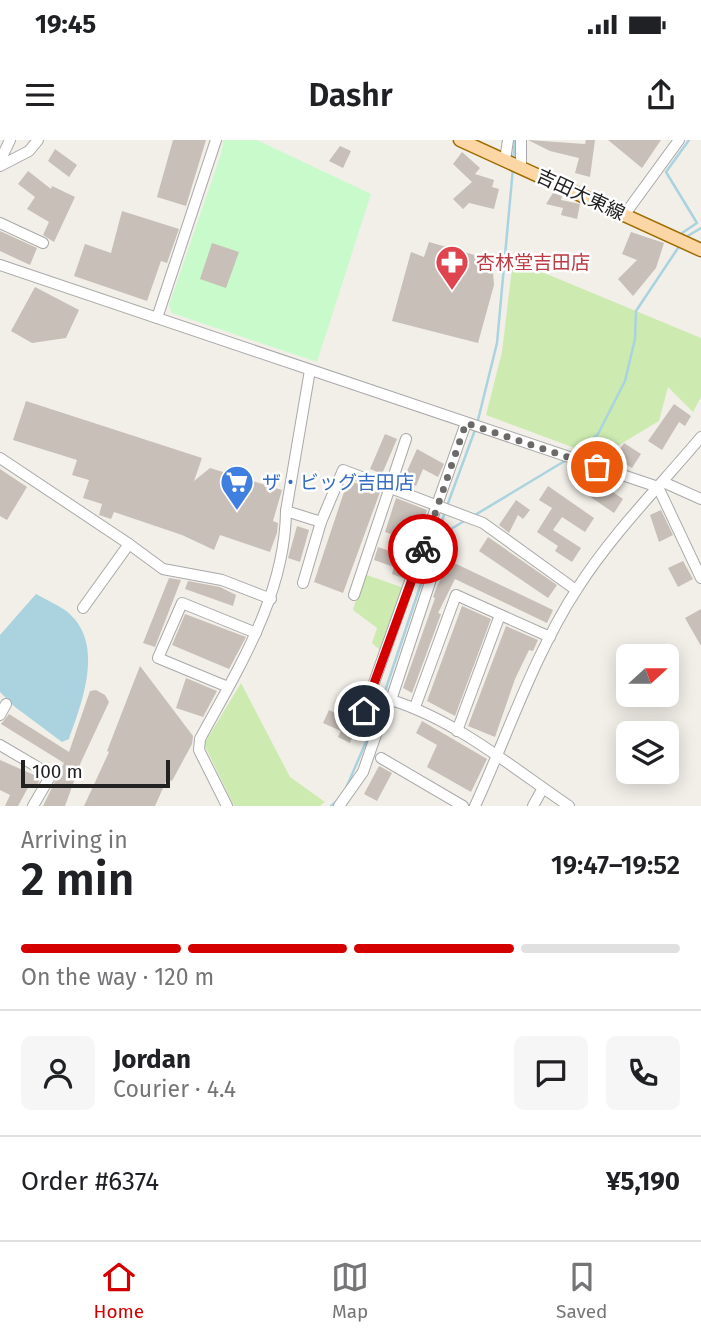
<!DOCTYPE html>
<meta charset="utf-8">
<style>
:root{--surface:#fff;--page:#f6f6f6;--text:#202124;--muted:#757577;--line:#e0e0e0;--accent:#d40000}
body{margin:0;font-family:"Fira Sans","Noto Sans JP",sans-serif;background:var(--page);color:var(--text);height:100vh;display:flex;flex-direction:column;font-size:26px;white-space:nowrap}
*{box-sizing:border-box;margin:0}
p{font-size:23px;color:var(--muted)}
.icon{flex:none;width:38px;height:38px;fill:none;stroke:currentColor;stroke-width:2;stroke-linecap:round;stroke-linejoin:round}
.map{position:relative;height:666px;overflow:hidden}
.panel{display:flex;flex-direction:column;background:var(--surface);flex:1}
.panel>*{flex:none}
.needle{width:46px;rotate:69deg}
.controls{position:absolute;left:616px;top:504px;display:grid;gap:14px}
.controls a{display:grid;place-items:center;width:63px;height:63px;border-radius:10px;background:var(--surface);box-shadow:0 4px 18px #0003;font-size:35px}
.scale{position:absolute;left:21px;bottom:18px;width:149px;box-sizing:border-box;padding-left:7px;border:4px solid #222;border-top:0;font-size:19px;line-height:24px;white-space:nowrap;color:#222;-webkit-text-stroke:5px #fff;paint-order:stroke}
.pin{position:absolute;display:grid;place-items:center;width:60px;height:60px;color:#fff;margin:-30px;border:4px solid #fff;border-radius:50%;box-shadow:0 2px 7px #0007}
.courier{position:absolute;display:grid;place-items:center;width:70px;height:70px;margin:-35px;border:5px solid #d40000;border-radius:50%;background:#fff;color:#222;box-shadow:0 2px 9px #0007}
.summary em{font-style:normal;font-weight:600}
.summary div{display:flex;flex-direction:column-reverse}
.summary{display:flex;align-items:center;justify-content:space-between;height:119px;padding:0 21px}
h1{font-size:46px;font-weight:600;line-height:52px}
.bar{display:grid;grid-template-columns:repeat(4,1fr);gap:10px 7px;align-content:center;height:84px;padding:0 21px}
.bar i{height:9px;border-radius:5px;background:var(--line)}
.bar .selected{background:var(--accent)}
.bar p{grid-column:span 4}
.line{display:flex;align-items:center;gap:18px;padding:0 21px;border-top:2px solid var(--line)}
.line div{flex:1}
.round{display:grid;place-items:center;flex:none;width:74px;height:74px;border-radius:10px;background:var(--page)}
.status{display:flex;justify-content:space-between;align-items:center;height:49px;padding:0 35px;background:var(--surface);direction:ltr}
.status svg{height:19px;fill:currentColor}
header{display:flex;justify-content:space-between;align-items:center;height:91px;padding:0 21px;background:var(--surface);font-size:32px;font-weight:600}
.tab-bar{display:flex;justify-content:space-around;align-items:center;height:98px;border-top:2px solid var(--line);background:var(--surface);font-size:19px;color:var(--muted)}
.tab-bar a{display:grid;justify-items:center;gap:4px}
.tab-bar .selected{color:var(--accent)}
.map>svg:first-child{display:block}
</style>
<div class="status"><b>19:45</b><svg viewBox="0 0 49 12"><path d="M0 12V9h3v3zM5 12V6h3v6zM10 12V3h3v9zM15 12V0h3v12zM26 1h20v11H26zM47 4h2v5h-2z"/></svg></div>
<header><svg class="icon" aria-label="menu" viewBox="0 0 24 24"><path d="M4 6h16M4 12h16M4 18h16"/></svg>Dashr<svg class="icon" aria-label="share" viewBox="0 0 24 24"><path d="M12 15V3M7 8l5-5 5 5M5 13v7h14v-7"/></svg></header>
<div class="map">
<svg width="701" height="666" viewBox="0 0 701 666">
<rect width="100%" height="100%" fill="#f2efe9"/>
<!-- grass -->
<g fill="#cdebb0">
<polygon points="513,120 701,198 701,257 693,272 668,247 659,281 599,317 486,275 502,212"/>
<polygon points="364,434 404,448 382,512 372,503 377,488 353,470"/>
<polygon points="241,543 290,637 325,662 320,666 234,666 204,604"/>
</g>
<!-- park -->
<polygon fill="#c8facc" points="223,0 257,0 371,54 317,222 172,173 169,165 222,11"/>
<!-- water -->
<path fill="#aad3df" d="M 36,454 C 45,459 56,464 65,470 C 106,501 83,560 69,599 L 62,602 L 15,567 L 0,552 L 0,495 Z"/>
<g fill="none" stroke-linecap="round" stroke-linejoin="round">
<!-- stream -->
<g stroke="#aad3df" stroke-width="2.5">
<polyline points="513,21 515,0"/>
<polyline points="686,97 701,88"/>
<polyline points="684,98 682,93 697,83 666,32 689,0"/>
<polyline points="477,284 497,203 513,28"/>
<polyline points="574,315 598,294 625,241 635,199 636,171 680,105"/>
<polyline points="447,366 475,290"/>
<polyline points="475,375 568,319"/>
<polyline points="436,398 466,380"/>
<polyline points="377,575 445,372"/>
<polyline points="347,646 375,581"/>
<polyline points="331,666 338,660"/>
</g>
</g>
<!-- building -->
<g fill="#c7bfb8">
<polygon points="173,0 206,0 186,66 157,57"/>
<polygon points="528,0 585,4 586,0 595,0 590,37 575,33 579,18 550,11"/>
<polygon points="608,0 661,0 642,28"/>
<polygon points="340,6 351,11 343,28 329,21"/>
<polygon points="55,9 77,25 69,37 48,21"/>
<polygon points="462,12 480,28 475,34 494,40 492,47 499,49 494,69 469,63 463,69 453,59 472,42 453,24"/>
<polygon points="28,31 51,49 52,46 75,57 54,102 43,95 49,82 27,69 35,57 18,44"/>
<polygon points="553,53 562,56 561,60 580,64 577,79 561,75 563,68 546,64"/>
<polygon points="122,71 179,89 167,123 161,121 147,161 74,136 85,104 111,113"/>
<polygon points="0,91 37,108 30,125 0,111"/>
<polygon points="631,92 664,103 656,128 633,156 618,139 637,120 622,114"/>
<polygon points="429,102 492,120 494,145 478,203 392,181 411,112 424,117"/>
<polygon points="212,103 239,112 226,148 200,139"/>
<polygon points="35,147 79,170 66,198 32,203 11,191"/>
<polygon points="26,261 202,318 194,341 210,328 282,350 273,381 278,383 277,393 270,412 220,395 214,410 182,395 114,372 111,379 99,375 102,364 83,358 89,340 72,335 77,320 13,300"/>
<polygon points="674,264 691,276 685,286 679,282 662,310 648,301"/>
<polygon points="385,294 397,299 382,334 370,329"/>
<polygon points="624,303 641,314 632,328 615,317"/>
<polygon points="417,309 444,324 438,337 423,329 416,346 403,340"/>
<polygon points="0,329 27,347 7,380 0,376"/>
<polygon points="582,331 623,359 614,373 573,345"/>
<polygon points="348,340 380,352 343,453 314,442"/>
<polygon points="548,346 594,378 585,392 562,377 553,390 581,408 572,422 555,411 558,406 537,392 552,368 539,360"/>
<polygon points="396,358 427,370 403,438 392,434 394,427 374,420 378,407 399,414 405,399 385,392"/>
<polygon points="516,360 530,370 523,379 518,375 509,393 499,385"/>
<polygon points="661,370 673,395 659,402 650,375"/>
<polygon points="297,386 309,390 300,422 288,418"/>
<polygon points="488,397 557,445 548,458 479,411"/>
<polygon points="450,421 553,470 547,483 455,439 438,473 441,474 412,553 403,548 435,458 433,457 437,446"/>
<polygon points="683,421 693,439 678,447 668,428"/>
<polygon points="169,438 181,440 155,507 143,503"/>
<polygon points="188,441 220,447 236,455 233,466 185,449"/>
<polygon points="462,466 491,479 455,576 427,561"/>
<polygon points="701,469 701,506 685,478"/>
<polygon points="185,474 246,497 229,529 172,505"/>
<polygon points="506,486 538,500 533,511 529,510 515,539 495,597 468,586"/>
<polygon points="140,526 193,596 192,604 172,641 167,639 155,666 84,666 109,612 107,611"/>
<polygon points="186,538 217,551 203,577 176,568"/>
<polygon points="96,550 105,555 109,562 81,622 65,666 43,666 64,623 1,584 9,574 69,612 90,551"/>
<polygon points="329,570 346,578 348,574 360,579 350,603 338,597 341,591 323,583"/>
<polygon points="422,581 487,619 471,652 427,627 437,605 416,593"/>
<polygon points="0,620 41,638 36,647 30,644 18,666 5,666 10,655 0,650"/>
<polygon points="379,626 392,633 377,661 364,654"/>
</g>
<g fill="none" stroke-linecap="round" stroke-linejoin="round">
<defs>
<g id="minor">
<polyline points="505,20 508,0"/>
<polyline points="0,21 10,0"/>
<polyline points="0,26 29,11 38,0"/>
<polyline points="521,26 521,0"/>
<polyline points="625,74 679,0"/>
<polyline points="0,83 43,103"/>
<polyline points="0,125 658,347 701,438"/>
<polyline points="157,178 216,0"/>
<polyline points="0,318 129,404"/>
<polyline points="663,342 701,359"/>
<polyline points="286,371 310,230"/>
<path d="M 438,418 L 391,560 C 456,580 513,628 569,666"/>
<polyline points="303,443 321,382 343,330 483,383 576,450"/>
<polyline points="354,455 406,299"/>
<polyline points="83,468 129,404 163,429 222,440 271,459"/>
<polyline points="228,547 158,518 182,463 256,493"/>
<polyline points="391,560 381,580 364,571 466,283"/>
<polyline points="415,567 456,455 550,497"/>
<polyline points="0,575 6,564"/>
<polyline points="457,591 500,475"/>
<polyline points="0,605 51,635 33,666"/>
<polyline points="381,618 463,666"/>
<path d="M 227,666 L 199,610 L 200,599 C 239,527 285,455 286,371 L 321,382"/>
<polyline points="339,666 363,632 381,580"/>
<path d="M 475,666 C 508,594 534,515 577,449 C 612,394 659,347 701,297"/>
<polyline points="533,666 543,648"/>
</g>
<polyline id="major" points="460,0 701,110"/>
</defs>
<!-- minor casing -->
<use href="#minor" stroke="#a9a9a9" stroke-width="12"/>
<!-- major casing -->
<use href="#major" stroke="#a06b00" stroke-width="15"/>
<!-- minor -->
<use href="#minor" stroke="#fff" stroke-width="10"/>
<!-- major -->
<use href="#major" stroke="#fcd6a4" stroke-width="12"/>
</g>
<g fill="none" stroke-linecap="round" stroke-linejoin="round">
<!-- done -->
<polyline stroke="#6b6a68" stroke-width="7" stroke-dasharray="0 12.6" points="423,409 466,283 597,327"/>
<!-- route -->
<polyline stroke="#d40000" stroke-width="9" points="364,571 423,409"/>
</g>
<!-- icons -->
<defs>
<symbol id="pharmacy-pin" viewBox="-11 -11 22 30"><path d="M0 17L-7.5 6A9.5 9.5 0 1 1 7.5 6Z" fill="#e0444e" stroke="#fff"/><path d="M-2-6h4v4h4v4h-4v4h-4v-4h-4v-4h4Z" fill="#fff"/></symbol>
<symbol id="supermarket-pin" viewBox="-11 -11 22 30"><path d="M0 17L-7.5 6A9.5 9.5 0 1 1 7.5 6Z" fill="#3f7fe0" stroke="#fff"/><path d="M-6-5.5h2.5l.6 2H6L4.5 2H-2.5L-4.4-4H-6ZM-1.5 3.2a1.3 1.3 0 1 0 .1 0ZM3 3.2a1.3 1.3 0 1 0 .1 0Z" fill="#fff"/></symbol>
</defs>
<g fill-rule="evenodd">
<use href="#pharmacy-pin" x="433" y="103" width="38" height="52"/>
<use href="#supermarket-pin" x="218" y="323" width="38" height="52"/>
</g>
<g text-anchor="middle" stroke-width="5" stroke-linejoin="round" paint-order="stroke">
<!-- street labels -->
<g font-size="19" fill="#222" stroke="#fff">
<text transform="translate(581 54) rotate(25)" y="7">吉田大東線</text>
</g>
<!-- health labels -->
<g font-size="19" fill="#be3a42" stroke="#fff" text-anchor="start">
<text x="476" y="129">杏林堂吉田店</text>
</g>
<!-- shop labels -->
<g font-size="19" fill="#366cbe" stroke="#fff" text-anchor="start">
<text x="262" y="349">ザ・ビッグ吉田店</text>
</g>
</g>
</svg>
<div class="controls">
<a><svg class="needle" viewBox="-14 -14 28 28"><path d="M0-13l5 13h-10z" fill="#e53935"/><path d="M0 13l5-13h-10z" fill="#757577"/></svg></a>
<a><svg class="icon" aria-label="layers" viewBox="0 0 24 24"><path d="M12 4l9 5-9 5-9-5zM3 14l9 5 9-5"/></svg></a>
</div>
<div class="scale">100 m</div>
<div class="pin" style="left:597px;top:327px;background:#ea580c"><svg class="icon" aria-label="bag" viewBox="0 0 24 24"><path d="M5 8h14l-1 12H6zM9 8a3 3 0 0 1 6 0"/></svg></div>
<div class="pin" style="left:364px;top:571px;background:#1f2937"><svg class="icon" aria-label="home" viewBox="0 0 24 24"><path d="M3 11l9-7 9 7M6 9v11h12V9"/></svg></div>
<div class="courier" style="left:423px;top:409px"><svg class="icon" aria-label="bike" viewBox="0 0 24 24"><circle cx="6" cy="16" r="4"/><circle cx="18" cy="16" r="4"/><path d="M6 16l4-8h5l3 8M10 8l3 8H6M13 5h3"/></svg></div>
</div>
<section class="panel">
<div class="summary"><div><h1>2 min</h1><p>Arriving in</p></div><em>19:47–19:52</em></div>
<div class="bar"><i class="selected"></i><i class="selected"></i><i class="selected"></i><i></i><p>On the way · 120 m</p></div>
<div class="line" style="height:126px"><a class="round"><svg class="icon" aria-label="person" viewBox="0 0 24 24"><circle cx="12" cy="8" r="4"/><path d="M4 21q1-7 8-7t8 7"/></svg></a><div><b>Jordan</b><p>Courier · 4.4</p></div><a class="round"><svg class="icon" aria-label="chat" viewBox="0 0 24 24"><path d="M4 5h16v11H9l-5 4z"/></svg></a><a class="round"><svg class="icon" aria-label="phone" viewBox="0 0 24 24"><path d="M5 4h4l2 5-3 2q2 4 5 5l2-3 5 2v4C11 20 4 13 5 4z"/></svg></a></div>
<div class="line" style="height:91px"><div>Order #6374</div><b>¥5,190</b></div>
</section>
<nav class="tab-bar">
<a class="selected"><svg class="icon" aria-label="home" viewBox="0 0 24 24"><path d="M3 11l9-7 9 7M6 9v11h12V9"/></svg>Home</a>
<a><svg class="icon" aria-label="map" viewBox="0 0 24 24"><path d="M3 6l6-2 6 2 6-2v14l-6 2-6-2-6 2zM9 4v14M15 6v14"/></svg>Map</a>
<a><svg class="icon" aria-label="saved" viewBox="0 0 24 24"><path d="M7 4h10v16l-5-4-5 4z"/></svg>Saved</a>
</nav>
